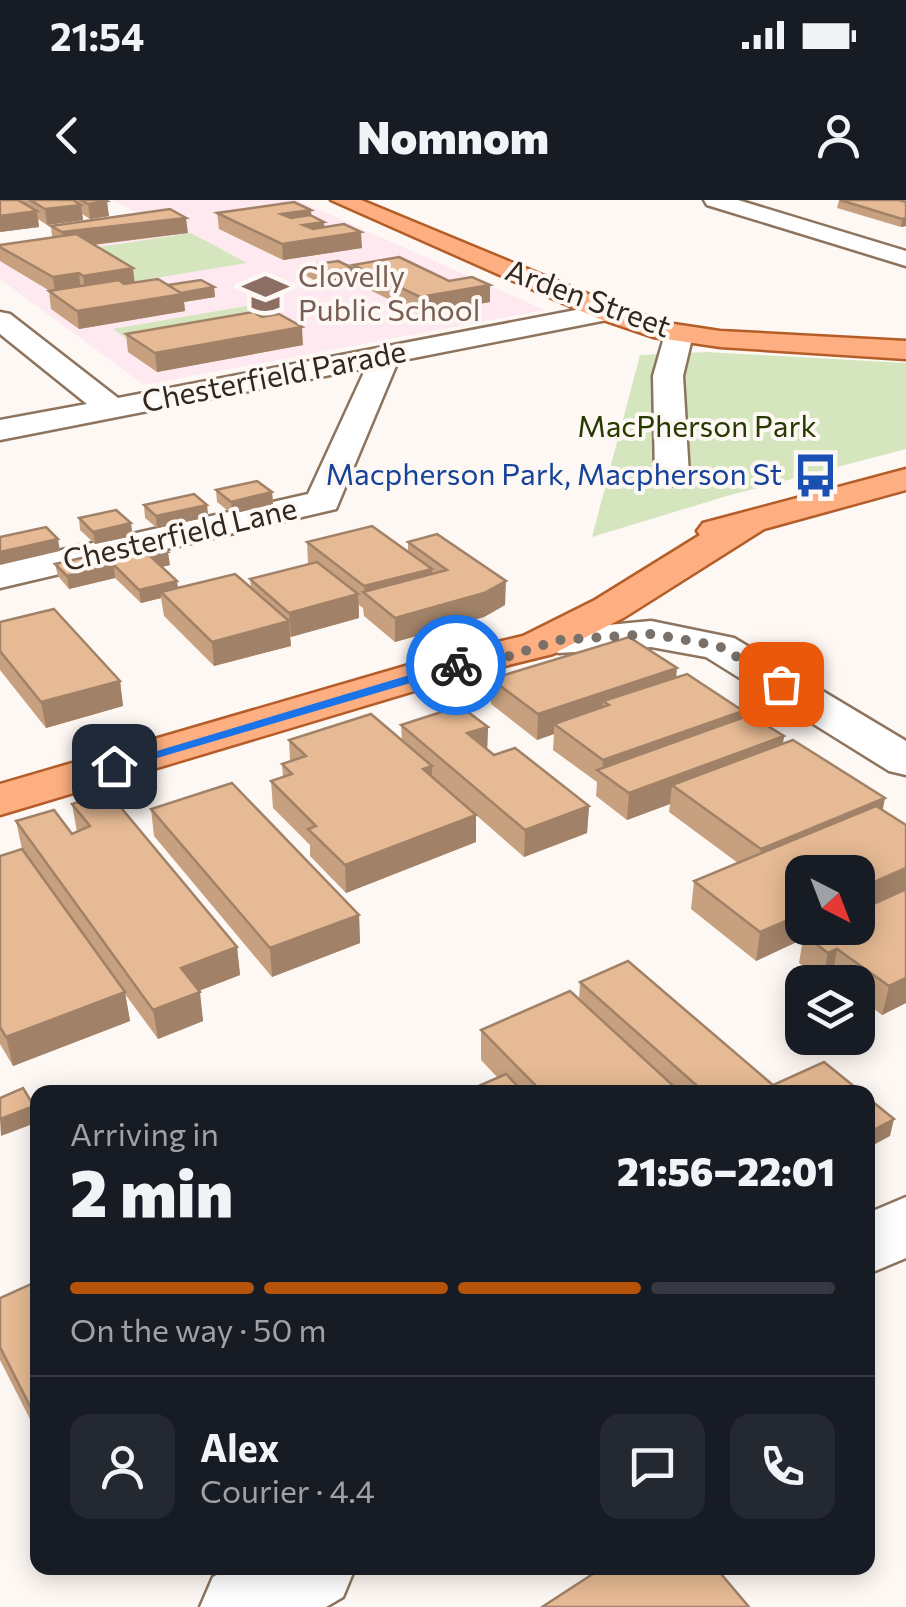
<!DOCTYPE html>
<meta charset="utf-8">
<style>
:root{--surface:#171b24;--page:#242831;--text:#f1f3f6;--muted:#9ea1a6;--line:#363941;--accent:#b45309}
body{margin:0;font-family:Commissioner,sans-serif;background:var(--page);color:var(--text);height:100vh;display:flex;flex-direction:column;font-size:38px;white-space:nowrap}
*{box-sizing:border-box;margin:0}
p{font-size:32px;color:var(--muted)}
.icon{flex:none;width:55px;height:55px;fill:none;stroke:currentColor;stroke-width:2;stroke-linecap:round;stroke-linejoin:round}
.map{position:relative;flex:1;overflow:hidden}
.drawer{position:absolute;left:30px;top:885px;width:845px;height:490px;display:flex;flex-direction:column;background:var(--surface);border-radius:20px;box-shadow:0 5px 25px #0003}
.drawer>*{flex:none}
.needle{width:65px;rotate:138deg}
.fabs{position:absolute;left:785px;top:655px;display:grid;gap:20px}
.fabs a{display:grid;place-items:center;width:90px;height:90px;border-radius:20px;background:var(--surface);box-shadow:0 5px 25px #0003;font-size:50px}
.pin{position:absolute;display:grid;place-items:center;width:85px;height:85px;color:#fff;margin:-42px;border-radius:20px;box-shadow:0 5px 15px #0006}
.courier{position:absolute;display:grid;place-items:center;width:100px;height:100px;margin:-50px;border:8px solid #1a73e8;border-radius:50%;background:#fff;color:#222;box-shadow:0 2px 12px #0007}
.overview em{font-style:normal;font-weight:800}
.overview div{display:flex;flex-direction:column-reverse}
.overview{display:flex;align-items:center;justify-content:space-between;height:170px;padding:0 40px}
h1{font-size:65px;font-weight:800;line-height:75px}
.bar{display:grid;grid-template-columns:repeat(4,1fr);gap:15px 10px;align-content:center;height:120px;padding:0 40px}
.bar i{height:12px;border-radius:8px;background:var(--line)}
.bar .selected{background:var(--accent)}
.bar p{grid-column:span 4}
.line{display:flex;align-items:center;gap:25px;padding:0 40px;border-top:2px solid var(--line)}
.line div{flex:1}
.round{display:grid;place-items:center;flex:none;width:105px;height:105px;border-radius:20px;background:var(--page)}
.status{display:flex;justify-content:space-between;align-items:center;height:70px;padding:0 50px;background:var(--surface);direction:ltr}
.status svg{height:28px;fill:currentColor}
header{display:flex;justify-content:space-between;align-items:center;height:130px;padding:0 40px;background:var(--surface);font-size:45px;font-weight:800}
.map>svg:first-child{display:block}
</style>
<div class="status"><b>21:54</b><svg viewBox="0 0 49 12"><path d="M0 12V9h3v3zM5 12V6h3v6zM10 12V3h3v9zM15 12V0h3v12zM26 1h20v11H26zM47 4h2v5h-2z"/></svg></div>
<header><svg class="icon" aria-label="back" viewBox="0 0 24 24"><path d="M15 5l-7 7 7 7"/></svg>Nomnom<svg class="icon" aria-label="person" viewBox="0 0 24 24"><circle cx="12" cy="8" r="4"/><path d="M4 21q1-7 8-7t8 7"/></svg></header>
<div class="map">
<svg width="906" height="1407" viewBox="0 0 906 1407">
<rect width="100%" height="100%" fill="#fef8f4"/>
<!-- education -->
<polygon fill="#fee9f0" points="111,0 297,0 545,110 144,185 0,79 0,46 157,23"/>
<!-- green -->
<g fill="#d5e6be">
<polygon points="191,33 247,63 131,82 80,50"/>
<polygon points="252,105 283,123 140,148 113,129"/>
<polygon points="707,152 906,163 906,249 727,296 592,337 640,155"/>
</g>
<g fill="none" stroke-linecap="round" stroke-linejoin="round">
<defs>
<g id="minor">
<polygon points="704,0 738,0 906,51 906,66 707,5"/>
<polygon points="607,104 617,106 621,112 617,118 398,161 336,309 0,388 0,364 308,294 366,168 0,240 0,220 87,204 0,134 0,112 10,114 118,198"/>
<polygon points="679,126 693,134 683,176 689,275 684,282 672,285 660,282 655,275 653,176 665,134"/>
<polygon points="651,421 734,438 906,541 906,575 889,571 706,457 651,447 559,453 544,449 538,440 544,431"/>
<polygon points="906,997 906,1058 868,1074 868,1013"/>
<polygon points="230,1368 355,1368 343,1397 326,1407 200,1407 213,1377"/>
</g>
<g id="major">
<polygon points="331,0 361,0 617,106 667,123 720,131 906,141 906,159 720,147 653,137 597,118"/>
<polygon points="906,269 906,290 764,329 625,417 553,454 464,476 0,615 0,584 443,455 523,436 595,400 700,335 697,331 703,323"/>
</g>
</defs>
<!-- minor casing -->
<use href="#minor" stroke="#8d745e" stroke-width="5"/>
<!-- major casing -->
<use href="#major" stroke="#b55d28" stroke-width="5"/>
<!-- minor -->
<use href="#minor" fill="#fff" fill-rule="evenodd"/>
<!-- major -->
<use href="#major" fill="#fdaf81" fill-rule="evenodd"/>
</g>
<!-- wall -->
<g fill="#c6a07f">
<polygon points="0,0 105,0 109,16 90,19 82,14 83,20 47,25 38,19 39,27 0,32"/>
<polygon points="839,0 906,0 906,26 901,27 837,8"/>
<polygon points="311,10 311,16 325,27 362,48 283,60 219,29 217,13"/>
<polygon points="51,26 188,33 94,45 135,82 214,87 215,97 184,102 185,111 79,129 51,109 49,91 50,91 0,61 0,45 52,37"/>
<polygon points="353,65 449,81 490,85 490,102 420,115 354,82"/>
<polygon points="305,66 353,68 353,77 319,83 305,75"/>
<polygon points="126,134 303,145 157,172 128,152"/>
<polygon points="216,290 272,292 273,304 232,314 217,302"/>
<polygon points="144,305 207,305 208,317 157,328 145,318"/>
<polygon points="79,318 133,336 95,344 80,330"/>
<polygon points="307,342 408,352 408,342 505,405 484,417 395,442 364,416 363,408 359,405 359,418 290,437 291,446 214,466 164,416 161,398 141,403 115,378 69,389 58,376 55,364 170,365 162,367 178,388 251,388 250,379 308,364"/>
<polygon points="0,422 120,481 123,506 46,528 0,470"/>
<polygon points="677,477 743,511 742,518 784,536 783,543 906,625 906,803 882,815 858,797 858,782 838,782 832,778 822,782 799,763 803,739 756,761 691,709 694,681 738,663 669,612 670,604 627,620 596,596 597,582 553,550 554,534 537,540 491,504 491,479"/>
<polygon points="401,525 488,527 487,550 494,555 589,606 587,633 524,657 476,615 476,642 346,693 310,656 310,645 273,608 271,581 283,577 282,564 290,561 289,540 402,540"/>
<polygon points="72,604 237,747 240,775 199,791 203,821 158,839 125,794 130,821 13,866 0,844 0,656 22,649 16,621 72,634 77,632"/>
<polygon points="151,609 359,715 360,743 272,777 154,636"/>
<polygon points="580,782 773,885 861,892 465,892 498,878 481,860 481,830 579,800"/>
<polygon points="38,1081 38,1235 0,1160 0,1098"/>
</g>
<!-- shaded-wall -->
<g fill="#a18268">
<polygon points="107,1 109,16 90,19 88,4"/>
<polygon points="81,5 83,20 47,25 45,9"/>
<polygon points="311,10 312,24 324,22 325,37 281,14"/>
<polygon points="37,11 39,27 0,32 0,16"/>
<polygon points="186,18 188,33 64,48 62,32"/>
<polygon points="906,18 906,26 901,27 902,19"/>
<polygon points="361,32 362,48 283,60 282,44"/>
<polygon points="133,68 135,85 85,93 83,76"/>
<polygon points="353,68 353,77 319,83 319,73"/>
<polygon points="79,73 81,90 55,94 53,77"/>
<polygon points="490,85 490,102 420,115 420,97"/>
<polygon points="214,87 215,97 184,102 185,111 79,129 77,111"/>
<polygon points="302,127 303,145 157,172 155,153"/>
<polygon points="272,292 273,304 232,314 231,302"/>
<polygon points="207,305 208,317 157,328 156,316"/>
<polygon points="131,323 133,336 95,344 93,332"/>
<polygon points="58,339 60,351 0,365 0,352"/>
<polygon points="168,352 170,365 152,369 150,356"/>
<polygon points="114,365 115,378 69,389 67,376"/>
<polygon points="432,369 432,392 365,394 364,386"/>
<polygon points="177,381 179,394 161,392 161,398 141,403 139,390"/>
<polygon points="506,381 505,405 484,417 395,442 395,418"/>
<polygon points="358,394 359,418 291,437 289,413"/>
<polygon points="289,421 291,446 214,466 212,442"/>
<polygon points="677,468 675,493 609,505 603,501 602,518 554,524 554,534 537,540 538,514"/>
<polygon points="120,481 123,506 46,528 41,502"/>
<polygon points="743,511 740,537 602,573 603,560"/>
<polygon points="488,527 487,553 467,533"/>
<polygon points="784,536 780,562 672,585 670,604 627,620 629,593"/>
<polygon points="432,566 432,592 423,569"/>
<polygon points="885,598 880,625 757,677 761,649"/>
<polygon points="589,606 587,633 524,657 525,630"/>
<polygon points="476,615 476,642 346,693 345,665"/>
<polygon points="906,668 906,693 858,715 858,689"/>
<polygon points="802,714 802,728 829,728 804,735 803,739 756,761 760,732"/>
<polygon points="359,715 360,743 272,777 270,748"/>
<polygon points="237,747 240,775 185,796 181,768"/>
<polygon points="837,749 832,778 822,782 828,753"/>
<polygon points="906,778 906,803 882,815 889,786"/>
<polygon points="125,792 130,821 13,866 6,837"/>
<polygon points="200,792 203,821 158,839 153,810"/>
<polygon points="34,906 38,922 1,936 0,919"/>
<polygon points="894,919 890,936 868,948 868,933"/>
</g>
<!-- building -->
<g fill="#e6ba94" stroke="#a18268" stroke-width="2.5">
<polygon points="0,0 18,0 37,11 0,16"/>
<polygon points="30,0 73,0 81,5 45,9"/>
<polygon points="81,0 105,0 107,1 88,4"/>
<polygon points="840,0 899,0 906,2 906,18 902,19"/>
<polygon points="294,2 311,10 281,14 291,18 310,15 324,22 303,25 313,29 344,24 361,32 282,44 217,13"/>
<polygon points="170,9 186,18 62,32 51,26"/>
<polygon points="76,34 133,68 83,76 79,73 53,77 0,47 0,45"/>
<polygon points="399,57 449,81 472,77 490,85 420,97 353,65"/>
<polygon points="338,61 353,68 319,73 305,66"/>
<polygon points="158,79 183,94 77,111 49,91 119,80 124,84"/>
<polygon points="201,80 214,87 181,93 168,85"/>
<polygon points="253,112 262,117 279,114 302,127 155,153 126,134"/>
<polygon points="257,281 272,292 231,302 216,290"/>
<polygon points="194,294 207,305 156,316 144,305"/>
<polygon points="116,310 131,323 93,332 79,318"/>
<polygon points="372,326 432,369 364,386 307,342"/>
<polygon points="46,327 58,339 0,352 0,337"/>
<polygon points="437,334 506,381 484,393 395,418 363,392 447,370 408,342"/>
<polygon points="155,341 168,352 150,356 177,381 139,390 114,365 67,376 55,364"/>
<polygon points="317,362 358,394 289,413 250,379"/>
<polygon points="235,374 289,421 212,442 161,392"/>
<polygon points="54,409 120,481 41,502 0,451 0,422"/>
<polygon points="629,437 677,468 538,514 491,479"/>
<polygon points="687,474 743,511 603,560 554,524 609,505 603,501"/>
<polygon points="460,506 488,527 467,533 494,555 515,548 589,606 525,630 401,525"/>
<polygon points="371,514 432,566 423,569 476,615 345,665 308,629 316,626 271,581 292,574 282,564 306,556 289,540"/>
<polygon points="750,515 784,536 629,593 597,570"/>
<polygon points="793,540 885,598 761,649 672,585"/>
<polygon points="232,583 359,715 270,748 151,609"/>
<polygon points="108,592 237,747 181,768 200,792 153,810 16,621 54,610 72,634 90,626 72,604"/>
<polygon points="876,606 906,625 906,668 858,689 858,672 802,672 802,714 760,732 694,681"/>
<polygon points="22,649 125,792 6,837 0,827 0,656"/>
<polygon points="906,689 906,778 889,786 837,749 828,753 804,735 820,728 858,728 858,711"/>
<polygon points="628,761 781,892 704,892 580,782"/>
<polygon points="570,791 680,892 542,892 481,830"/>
<polygon points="824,862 861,892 781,892 773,885"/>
<polygon points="506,874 523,892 465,892"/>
<polygon points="23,888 34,906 0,919 0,898"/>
<polygon points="868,898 894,919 868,933"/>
<polygon points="38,1081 38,1222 0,1147 0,1098"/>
<polygon points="602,1368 716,1368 749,1407 542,1407"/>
</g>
<!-- route -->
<polygon fill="#1a73e8" points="456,461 461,462 461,468 120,569 107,566"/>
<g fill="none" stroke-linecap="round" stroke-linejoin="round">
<!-- done -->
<polyline stroke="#797069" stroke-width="10" stroke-dasharray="0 18" points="456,465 494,461 559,440 652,434 719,446 781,484"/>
</g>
<!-- icons -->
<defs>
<symbol id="school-bare" viewBox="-9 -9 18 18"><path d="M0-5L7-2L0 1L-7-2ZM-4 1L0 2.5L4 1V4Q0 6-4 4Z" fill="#8d6e63" stroke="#fef8f4" stroke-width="2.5" paint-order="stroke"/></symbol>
<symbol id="bus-bare" viewBox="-9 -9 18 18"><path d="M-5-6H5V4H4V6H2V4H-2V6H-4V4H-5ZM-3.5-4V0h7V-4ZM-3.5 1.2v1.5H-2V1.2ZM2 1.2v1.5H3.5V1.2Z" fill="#1a4fb4" stroke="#fef8f4" stroke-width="2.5" paint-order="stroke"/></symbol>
</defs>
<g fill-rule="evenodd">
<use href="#school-bare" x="234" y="62" width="63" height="63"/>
<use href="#bus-bare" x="784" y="244" width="63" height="63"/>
</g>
<g text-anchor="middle" stroke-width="8" stroke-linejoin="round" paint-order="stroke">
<!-- far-education labels -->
<g font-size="30" fill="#785e54" stroke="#fef8f4" text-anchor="start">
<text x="298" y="87">Clovelly<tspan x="298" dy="34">Public School</tspan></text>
</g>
<!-- far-street labels -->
<g font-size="30" fill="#31271e" stroke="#fef8f4">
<text transform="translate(588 99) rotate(20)" y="10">Arden Street</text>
<text transform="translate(274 177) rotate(-11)" y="10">Chesterfield Parade</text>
<text transform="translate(180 335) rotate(-13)" y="10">Chesterfield Lane</text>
</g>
<!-- far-park labels -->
<g font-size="30" fill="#283a00" stroke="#fef8f4">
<text x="697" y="237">MacPherson Park</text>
</g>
<!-- far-transit labels -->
<g font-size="30" fill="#164399" stroke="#fef8f4" text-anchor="end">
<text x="782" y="285">Macpherson Park, Macpherson St</text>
</g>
</g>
</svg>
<div class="fabs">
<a><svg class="needle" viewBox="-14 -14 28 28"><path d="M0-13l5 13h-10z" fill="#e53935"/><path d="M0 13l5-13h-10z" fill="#9ea1a6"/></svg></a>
<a><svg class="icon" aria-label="layers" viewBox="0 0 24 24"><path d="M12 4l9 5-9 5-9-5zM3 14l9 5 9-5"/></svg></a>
</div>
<div class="pin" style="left:781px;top:484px;background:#ea580c"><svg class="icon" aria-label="bag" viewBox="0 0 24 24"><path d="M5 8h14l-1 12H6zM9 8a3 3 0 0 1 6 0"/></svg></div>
<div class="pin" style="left:114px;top:566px;background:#1f2937"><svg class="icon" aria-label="home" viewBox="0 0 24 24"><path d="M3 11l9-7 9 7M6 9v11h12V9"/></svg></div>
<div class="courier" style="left:456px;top:465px"><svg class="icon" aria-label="bike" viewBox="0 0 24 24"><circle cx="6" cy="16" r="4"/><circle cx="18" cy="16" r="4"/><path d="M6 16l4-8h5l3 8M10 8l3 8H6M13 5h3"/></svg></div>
<section class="drawer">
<div class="overview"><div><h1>2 min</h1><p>Arriving in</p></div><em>21:56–22:01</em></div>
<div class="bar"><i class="selected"></i><i class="selected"></i><i class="selected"></i><i></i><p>On the way · 50 m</p></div>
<div class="line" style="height:180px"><a class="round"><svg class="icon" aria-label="person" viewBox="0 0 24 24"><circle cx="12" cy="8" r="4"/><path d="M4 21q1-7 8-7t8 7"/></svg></a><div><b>Alex</b><p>Courier · 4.4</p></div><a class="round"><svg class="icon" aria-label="chat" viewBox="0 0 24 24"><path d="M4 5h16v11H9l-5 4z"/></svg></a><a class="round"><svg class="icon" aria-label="phone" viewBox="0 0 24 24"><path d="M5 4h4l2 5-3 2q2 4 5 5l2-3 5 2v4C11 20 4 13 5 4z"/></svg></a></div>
</section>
</div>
